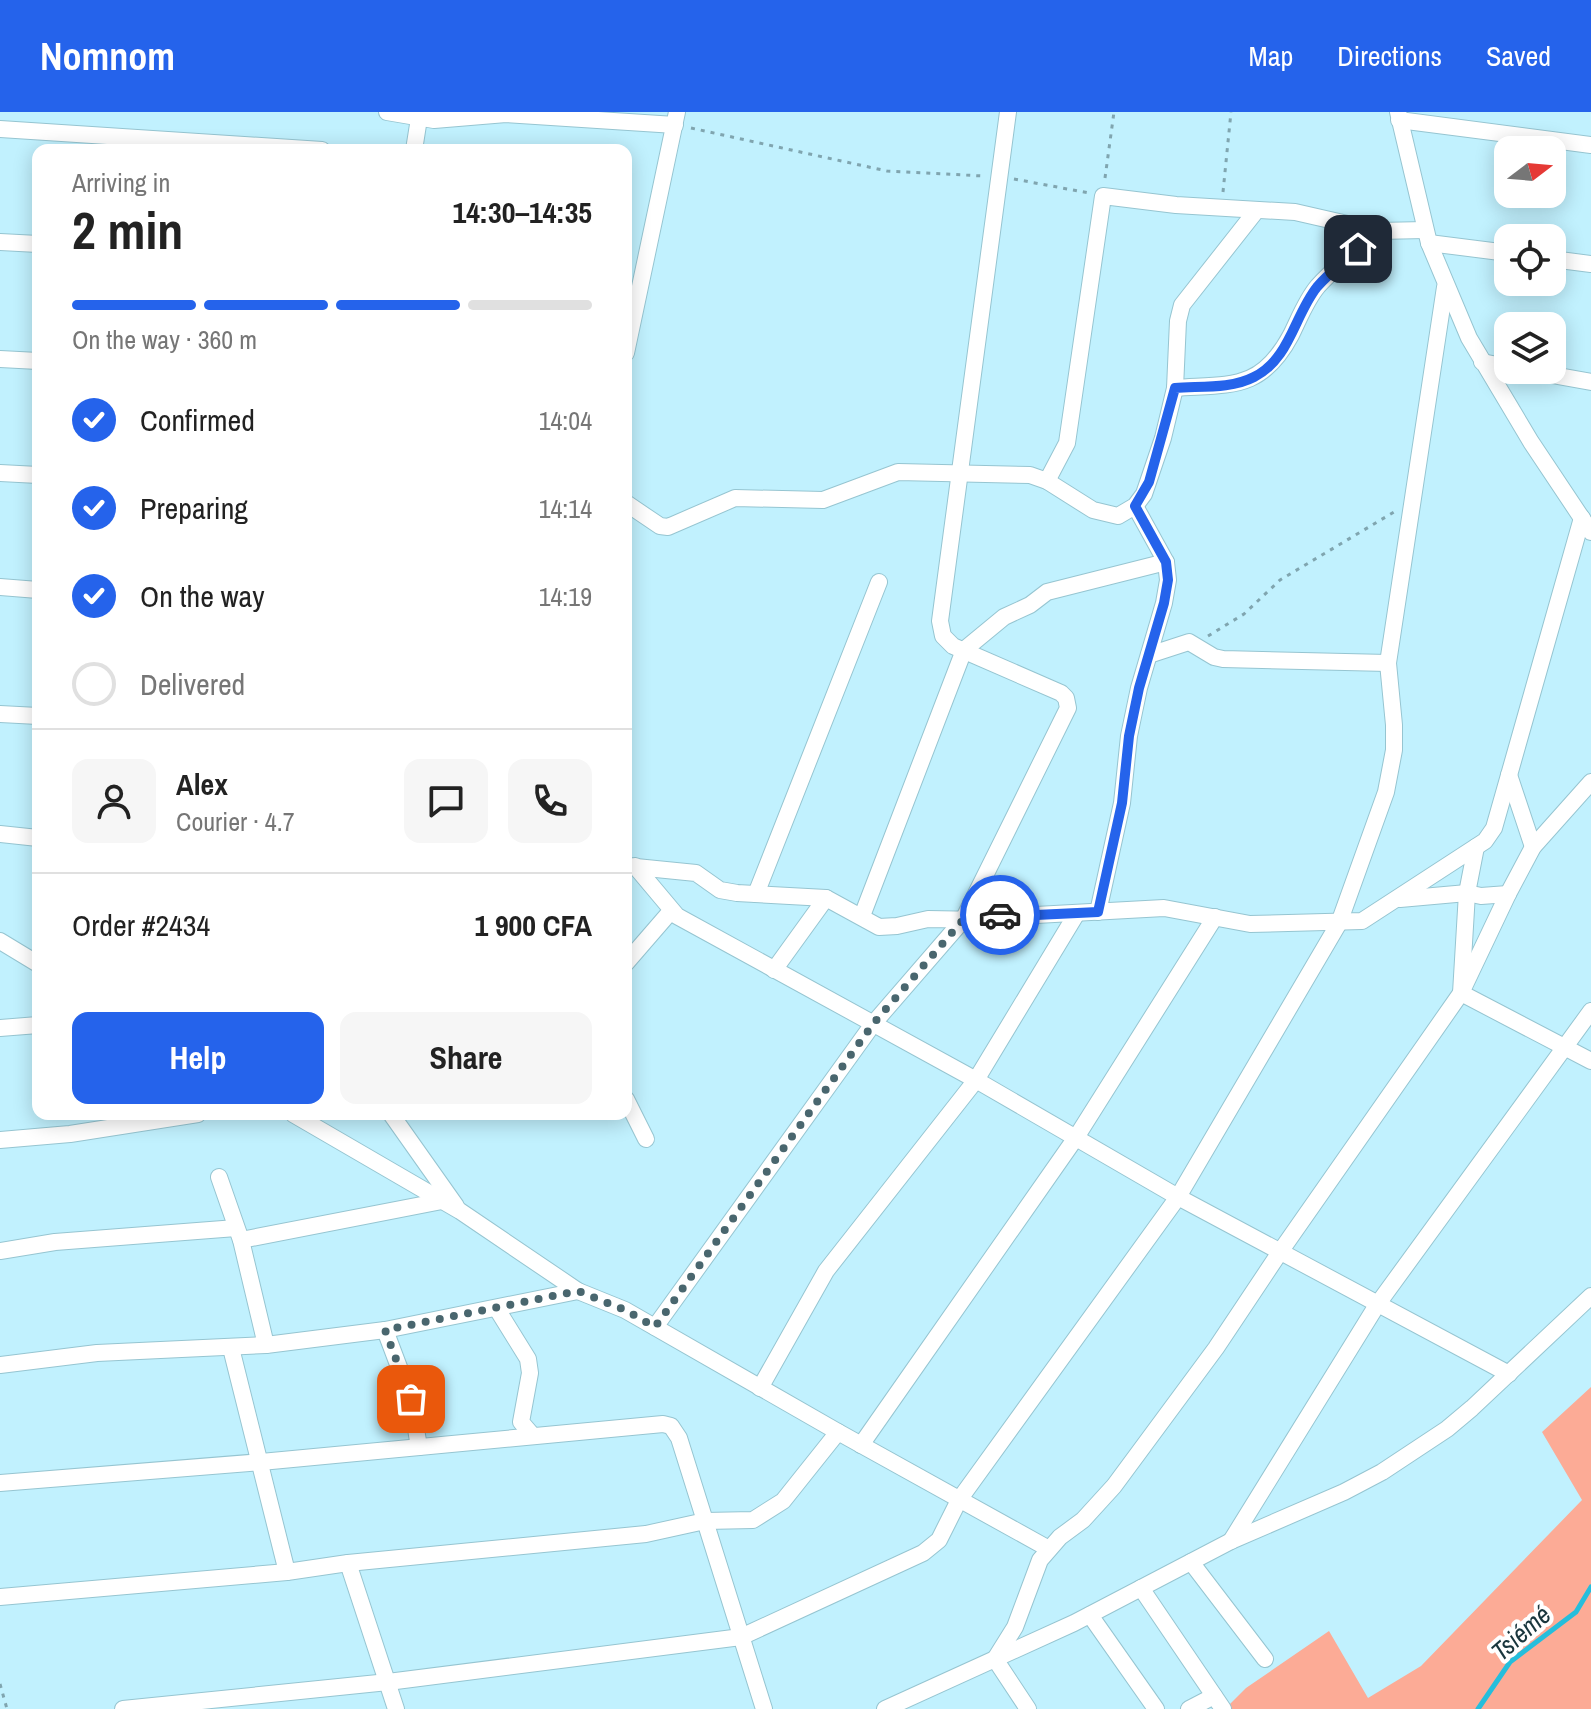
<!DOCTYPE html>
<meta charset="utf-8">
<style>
:root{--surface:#fff;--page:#f6f6f6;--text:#222;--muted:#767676;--line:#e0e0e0;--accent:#2563eb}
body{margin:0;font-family:"Archivo Narrow",sans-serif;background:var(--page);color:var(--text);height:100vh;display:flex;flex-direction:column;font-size:30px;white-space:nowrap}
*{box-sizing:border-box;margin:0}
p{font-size:26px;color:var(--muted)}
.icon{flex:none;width:44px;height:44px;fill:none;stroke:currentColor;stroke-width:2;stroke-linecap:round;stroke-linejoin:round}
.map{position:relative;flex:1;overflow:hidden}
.details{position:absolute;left:32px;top:32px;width:600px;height:976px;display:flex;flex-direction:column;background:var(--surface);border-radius:16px;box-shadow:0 4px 20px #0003}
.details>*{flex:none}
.needle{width:52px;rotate:74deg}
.fabs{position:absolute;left:1494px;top:24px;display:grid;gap:16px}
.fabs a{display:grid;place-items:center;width:72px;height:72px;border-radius:16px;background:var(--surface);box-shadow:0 4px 20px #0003;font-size:40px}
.pin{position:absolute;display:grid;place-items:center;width:68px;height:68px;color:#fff;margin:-34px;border-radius:16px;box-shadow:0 4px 12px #0006}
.courier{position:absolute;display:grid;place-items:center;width:80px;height:80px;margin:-40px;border:6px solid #2563eb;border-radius:50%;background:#fff;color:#222;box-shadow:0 2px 10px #0007}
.overview em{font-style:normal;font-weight:800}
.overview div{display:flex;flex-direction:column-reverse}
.overview{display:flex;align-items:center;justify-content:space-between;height:136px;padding:0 40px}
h1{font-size:52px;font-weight:800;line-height:60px}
.bar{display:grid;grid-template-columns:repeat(4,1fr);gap:12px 8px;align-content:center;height:96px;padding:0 40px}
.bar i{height:10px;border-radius:6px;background:var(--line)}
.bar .current{background:var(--accent)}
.bar p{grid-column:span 4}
.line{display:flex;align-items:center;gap:20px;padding:0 40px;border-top:2px solid var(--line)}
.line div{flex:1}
.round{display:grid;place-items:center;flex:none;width:84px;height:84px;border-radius:16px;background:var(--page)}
ol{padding:0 40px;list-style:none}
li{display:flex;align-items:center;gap:24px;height:88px}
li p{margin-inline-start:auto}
li .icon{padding:8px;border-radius:50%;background:var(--accent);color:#fff;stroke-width:4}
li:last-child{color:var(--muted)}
li i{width:44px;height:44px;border:4px solid var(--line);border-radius:50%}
.primary-button{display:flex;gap:16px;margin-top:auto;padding:16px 40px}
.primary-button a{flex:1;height:92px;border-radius:16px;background:var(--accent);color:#fff;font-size:32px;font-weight:800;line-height:92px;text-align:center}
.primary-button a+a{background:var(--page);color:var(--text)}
header{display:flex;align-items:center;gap:48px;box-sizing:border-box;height:112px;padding:0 40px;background:var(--accent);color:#fff}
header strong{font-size:38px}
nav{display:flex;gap:44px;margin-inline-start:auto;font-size:28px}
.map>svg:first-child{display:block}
</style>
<header>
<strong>Nomnom</strong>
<nav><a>Map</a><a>Directions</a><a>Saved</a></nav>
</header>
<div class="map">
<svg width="1591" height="1597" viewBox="0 0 1591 1597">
<rect width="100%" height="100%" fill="#c1f1fe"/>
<!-- green -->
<polygon fill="#fcab96" points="1591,1275 1591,1597 1225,1597 1246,1576 1329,1519 1368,1586 1421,1554 1582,1388 1542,1320"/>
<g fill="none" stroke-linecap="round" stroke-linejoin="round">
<!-- stream -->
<polyline stroke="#25bedc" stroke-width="5" points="1478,1597 1510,1550 1576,1500 1591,1475"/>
<defs>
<g id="minor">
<polyline points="387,0 434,8 506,2 675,13"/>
<polyline points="1398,0 1429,131 1469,226 1531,330 1591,420"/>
<polyline points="1399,8 1591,33"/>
<polyline points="0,17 322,38"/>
<polyline points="414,38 420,0"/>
<polyline points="0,130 38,132"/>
<polyline points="1429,131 1508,141"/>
<polyline points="1552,147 1591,152"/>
<polyline points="626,241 677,0"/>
<polyline points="0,247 38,249"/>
<polyline points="1482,250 1508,255"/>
<polyline points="1525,258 1591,270"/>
<path d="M 1175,276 C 1231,272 1261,279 1291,223 C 1299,207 1306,188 1318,174 C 1336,154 1359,137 1378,119"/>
<polyline points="0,361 38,363"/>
<polyline points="1047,369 1067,331 1103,84 1176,93 1295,100 1378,119 1425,118"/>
<polyline points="626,391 660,414 668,415 735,386 823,388 898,360 1030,363 1047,369 1093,398 1118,404 1135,394 1144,382 1163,326 1175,276 1178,209 1182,193 1256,99"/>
<polyline points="0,475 38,478"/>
<polyline points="1149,543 1189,530 1214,545 1223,547 1388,551"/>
<polyline points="0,602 38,604"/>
<polyline points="1509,663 1533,735"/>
<polyline points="0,722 38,726"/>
<polyline points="1476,735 1467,781 1461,881 1591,949"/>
<polyline points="626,754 696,761 720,778 737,781 826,786 879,815 897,814 928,807 983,808 1017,799 1036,803 1164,796 1250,812 1362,809 1485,729 1494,716 1582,406"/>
<polyline points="635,754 677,804 976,968 1178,1085 1509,1262"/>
<polyline points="756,782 879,470"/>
<polyline points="1400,787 1467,781 1481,784 1508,782"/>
<polyline points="1098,800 1122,691 1129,624 1139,576 1164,491 1168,468 1166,450 1135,394"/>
<polyline points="862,804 964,538 1004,505 1030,493 1047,480 1166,450"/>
<polyline points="0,829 38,852"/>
<polyline points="626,851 671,799"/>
<polyline points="774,858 826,786"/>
<polyline points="0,916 38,913"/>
<polyline points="626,987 646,1027"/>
<polyline points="293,1002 460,1099 578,1179 625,1198 838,1320 1049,1437"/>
<polyline points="391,1002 456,1094"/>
<polyline points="0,1028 70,1022 198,1002"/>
<polyline points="219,1065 241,1128 266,1233"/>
<polyline points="241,1128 442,1089"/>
<polyline points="0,1139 55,1130 236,1116"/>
<polyline points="497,1197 528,1247 530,1261 521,1310 533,1324"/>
<polyline points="655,1215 873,912 963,808 1068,596 1066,586 1061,581 953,534 943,524 940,509 1008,0"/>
<polyline points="385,1218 411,1287 419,1335"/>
<polyline points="231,1236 287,1460"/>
<polyline points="0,1253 97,1241 266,1233 385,1218 578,1179"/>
<polyline points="760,1276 826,1159 976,968 1077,801"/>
<polyline points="861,1333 1077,1024 1215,805"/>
<polyline points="0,1371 261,1350 663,1312 671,1314 679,1326 764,1597"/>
<polyline points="1231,1429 1377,1193 1591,899"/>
<polyline points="1191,1450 1265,1547"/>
<polyline points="348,1451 396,1597"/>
<polyline points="1141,1476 1223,1597"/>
<polyline points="0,1485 287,1460 348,1451 646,1422 705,1409 753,1408 783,1389 838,1320"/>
<polyline points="1090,1503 1156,1597"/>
<polyline points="123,1597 388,1570 741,1525 923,1441 939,1428 959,1388 1178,1085 1339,811 1386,680 1394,638 1394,613 1388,551 1445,175"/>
<polyline points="885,1597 1074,1511 1231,1429 1344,1380 1382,1360 1447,1317 1472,1296 1591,1184"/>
<polyline points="1028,1597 995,1547 1015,1515 1040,1448 1060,1425 1083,1408 1114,1374 1216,1236 1280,1140 1461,881 1508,782 1533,735 1591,670"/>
<polyline points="1189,1597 1214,1584"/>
</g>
</defs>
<!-- minor casing -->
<use href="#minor" stroke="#96c5d1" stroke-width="18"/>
<!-- path -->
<g stroke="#80a5af" stroke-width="3" stroke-dasharray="4 6" stroke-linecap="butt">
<polyline points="691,16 887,59 983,64"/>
<polyline points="1105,66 1114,0"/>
<polyline points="1014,67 1089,81"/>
<polyline points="1223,80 1231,0"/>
<polyline points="1208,524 1244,502 1280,468 1394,400"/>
<polyline points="0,1572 7,1597"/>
</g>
<!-- minor -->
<use href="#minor" stroke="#fff" stroke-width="16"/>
</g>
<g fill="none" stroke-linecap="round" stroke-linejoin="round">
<!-- done -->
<polyline stroke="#49666e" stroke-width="8" stroke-dasharray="0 14.4" points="411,1287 385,1218 578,1179 625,1198 655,1215 873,912 963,808 983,808 1000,803"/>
<!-- route -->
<path stroke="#2563eb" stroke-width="10" d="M 1000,803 L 1017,799 L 1036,803 L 1098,800 L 1122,691 L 1129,624 L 1139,576 L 1164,491 L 1168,468 L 1166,450 L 1135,394 L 1149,370 L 1175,276 C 1200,274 1231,277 1254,265 C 1290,247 1294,204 1317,175 C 1329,161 1345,149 1358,137"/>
</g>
<g text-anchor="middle" stroke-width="8" stroke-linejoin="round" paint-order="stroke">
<!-- water labels -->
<g font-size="26" font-style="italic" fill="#19363d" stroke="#fff">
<text transform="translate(1521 1521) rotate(-41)" y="9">Tsiémé</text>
</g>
</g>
</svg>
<div class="fabs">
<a><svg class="needle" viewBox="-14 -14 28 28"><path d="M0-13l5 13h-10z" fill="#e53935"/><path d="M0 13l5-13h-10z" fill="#767676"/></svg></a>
<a><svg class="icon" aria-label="locate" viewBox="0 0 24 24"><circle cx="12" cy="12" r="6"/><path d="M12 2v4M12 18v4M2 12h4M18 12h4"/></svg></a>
<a><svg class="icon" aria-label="layers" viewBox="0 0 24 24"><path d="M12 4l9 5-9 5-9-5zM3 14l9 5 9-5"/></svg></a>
</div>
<div class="pin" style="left:411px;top:1287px;background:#ea580c"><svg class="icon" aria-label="bag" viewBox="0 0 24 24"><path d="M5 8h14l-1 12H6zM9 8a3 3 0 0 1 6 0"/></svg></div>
<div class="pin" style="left:1358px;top:137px;background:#1f2937"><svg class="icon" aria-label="home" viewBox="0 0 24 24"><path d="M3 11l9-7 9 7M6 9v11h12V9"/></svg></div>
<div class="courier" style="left:1000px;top:803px"><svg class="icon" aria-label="car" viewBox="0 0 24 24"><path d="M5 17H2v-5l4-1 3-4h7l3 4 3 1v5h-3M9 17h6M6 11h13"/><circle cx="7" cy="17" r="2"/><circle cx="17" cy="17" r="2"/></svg></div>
<section class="details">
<div class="overview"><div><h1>2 min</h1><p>Arriving in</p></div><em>14:30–14:35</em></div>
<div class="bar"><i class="current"></i><i class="current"></i><i class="current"></i><i></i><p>On the way · 360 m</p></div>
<ol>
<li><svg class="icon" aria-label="check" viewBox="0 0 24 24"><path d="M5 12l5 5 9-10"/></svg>Confirmed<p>14:04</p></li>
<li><svg class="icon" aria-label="check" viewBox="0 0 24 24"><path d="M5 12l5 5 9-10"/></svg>Preparing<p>14:14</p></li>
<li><svg class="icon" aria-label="check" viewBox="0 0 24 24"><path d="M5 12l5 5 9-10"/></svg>On the way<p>14:19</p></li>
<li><i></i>Delivered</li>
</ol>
<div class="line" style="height:144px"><a class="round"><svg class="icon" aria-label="person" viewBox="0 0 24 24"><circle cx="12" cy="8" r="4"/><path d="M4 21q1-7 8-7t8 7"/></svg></a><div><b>Alex</b><p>Courier · 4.7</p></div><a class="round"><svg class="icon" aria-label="chat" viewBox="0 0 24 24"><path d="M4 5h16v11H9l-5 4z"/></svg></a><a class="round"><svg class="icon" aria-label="phone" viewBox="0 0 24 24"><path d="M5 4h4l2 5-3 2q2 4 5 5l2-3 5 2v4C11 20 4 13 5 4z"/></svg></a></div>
<div class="line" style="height:104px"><div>Order #2434</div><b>1 900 CFA</b></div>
<div class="primary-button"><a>Help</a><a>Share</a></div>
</section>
</div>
